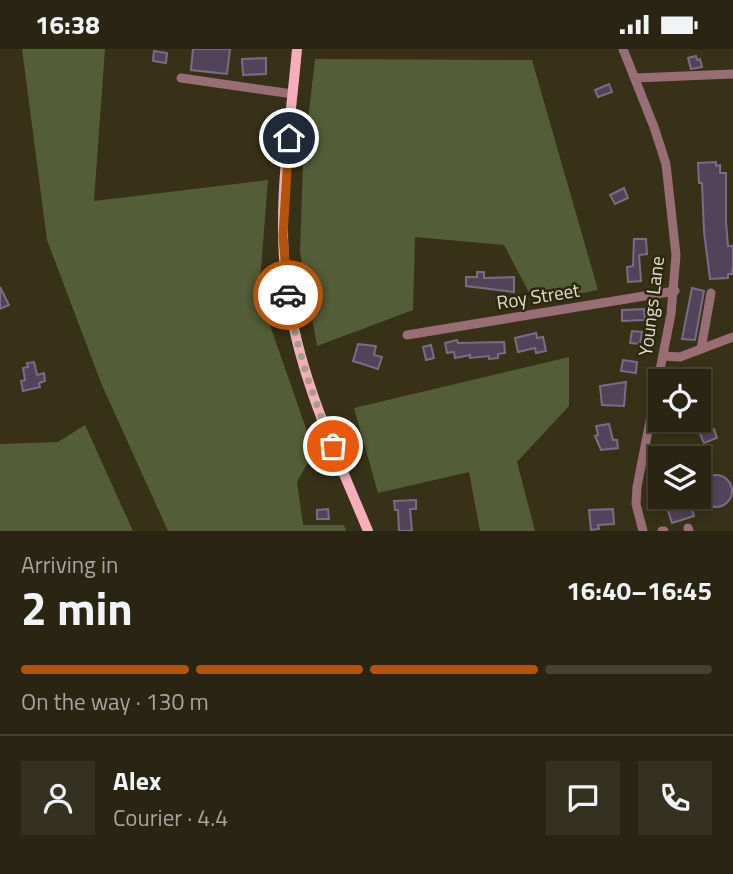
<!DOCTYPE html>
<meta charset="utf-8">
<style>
:root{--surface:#292512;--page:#353120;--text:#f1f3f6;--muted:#a5a59f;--line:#454232;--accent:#b45309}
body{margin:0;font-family:"Titillium Web",sans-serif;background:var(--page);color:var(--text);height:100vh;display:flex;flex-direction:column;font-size:26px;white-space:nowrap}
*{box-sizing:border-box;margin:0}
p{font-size:23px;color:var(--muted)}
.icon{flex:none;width:38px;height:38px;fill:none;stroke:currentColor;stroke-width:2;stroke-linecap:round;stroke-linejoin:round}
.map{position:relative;height:482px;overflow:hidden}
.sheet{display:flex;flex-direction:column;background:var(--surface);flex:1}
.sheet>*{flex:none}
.buttons{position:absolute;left:648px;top:320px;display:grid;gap:14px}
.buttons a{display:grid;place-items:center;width:63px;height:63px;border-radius:0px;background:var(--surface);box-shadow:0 4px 10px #0003,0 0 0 2px var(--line);font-size:35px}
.pin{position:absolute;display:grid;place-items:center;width:60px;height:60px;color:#fff;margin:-30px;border:4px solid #fff;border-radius:50%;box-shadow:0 2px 7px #0007}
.courier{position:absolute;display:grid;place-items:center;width:70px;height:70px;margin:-35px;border:5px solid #b45309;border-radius:50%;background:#fff;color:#222;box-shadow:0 2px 9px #0007}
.summary em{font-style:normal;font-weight:700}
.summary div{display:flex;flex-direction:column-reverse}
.summary{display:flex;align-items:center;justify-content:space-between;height:119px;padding:0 21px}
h1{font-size:46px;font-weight:700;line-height:52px}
.bar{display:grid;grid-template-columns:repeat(4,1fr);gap:10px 7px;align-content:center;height:84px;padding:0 21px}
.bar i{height:9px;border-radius:5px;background:var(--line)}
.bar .selected{background:var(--accent)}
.bar p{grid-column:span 4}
.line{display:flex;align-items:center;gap:18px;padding:0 21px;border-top:2px solid var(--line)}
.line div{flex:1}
.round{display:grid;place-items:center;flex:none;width:74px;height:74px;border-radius:0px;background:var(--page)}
.status{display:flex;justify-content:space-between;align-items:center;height:49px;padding:0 35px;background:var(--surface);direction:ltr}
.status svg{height:19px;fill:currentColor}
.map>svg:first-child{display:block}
</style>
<div class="status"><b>16:38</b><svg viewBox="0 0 49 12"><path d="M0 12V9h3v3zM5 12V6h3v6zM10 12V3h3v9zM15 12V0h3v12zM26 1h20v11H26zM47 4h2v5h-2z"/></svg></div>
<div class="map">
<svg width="733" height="482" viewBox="0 0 733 482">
<rect width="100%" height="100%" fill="#373118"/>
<!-- green -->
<g fill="#535d37">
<polygon points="22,0 105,0 94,152 268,131 259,245 314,402 297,433 303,476 344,476 346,482 168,482 101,334 47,191"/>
<polygon points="315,10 532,11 598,241 534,253 504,196 415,188 413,261 317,297 300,203 303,114"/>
<polygon points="569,308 569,357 517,413 535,482 480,482 469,423 378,444 354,359"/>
<polygon points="85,376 133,482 0,482 0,395 58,393"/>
</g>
<!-- building -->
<g fill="#514359" stroke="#7b6c84" stroke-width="2">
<polygon points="193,0 230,0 227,25 191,21"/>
<polygon points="154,2 167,4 166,14 153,12"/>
<polygon points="696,7 697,11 700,10 702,18 691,20 688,9"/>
<polygon points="266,9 266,25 243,26 242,10"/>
<polygon points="609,35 612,43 598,48 595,41"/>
<polygon points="716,113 716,117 720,116 720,124 726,124 726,173 728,197 733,197 733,217 732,225 728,225 728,229 710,230 704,183 702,134 699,134 698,114"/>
<polygon points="624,139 628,149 615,155 610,146"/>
<polygon points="634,190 646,190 647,205 639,206 641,232 628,233 627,218 633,217"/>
<polygon points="477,223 484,223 484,229 514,228 514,243 466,237 466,228 477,228"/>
<polygon points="0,238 9,256 0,260"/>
<polygon points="692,239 704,242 695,291 682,290"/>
<polygon points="644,260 645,271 622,272 622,261"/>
<polygon points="632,282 642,283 640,295 630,294"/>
<polygon points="536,284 537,289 543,288 546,302 536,304 535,299 518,303 515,289"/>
<polygon points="457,291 458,294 504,293 505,304 498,305 498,309 489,310 489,307 470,309 470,306 455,309 454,303 447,304 445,294"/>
<polygon points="358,295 376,297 374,306 382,308 378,320 353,312"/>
<polygon points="431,296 434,309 426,311 423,298"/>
<polygon points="623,311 637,313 636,324 621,322"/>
<polygon points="34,313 37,326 44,324 45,332 39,334 40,338 23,342 21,332 25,331 23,319 28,318 27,314"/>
<polygon points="626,333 624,357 602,356 600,337"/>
<polygon points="609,375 613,391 617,391 618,399 601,401 595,387 598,386 596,377"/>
<polygon points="714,380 717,389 704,394 700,385"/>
<circle cx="716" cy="442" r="16"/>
<polygon points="677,448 688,448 694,467 672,474 665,452"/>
<polygon points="416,451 416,460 410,460 412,482 399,482 398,461 395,461 394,452"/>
<polygon points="328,460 329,470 317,470 317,461"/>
<polygon points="613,460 614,475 598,476 599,480 591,481 589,461"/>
</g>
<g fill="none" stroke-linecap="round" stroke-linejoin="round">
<!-- minor -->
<g stroke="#986d74" stroke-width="9">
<polyline points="623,0 654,78 666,115 676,206 671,265 637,438 636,455 643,482"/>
<polyline points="181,29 293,45"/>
<polyline points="635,29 733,25"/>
<polyline points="407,286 675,242"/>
<polyline points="701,300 711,244"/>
<polyline points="663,307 680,308 733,288"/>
<polyline points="688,479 689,482"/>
<polyline points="662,482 664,482"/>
</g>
<!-- major -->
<path stroke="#f5aeba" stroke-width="10" d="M 297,0 C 290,79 276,161 287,240 C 298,325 335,403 368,482"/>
</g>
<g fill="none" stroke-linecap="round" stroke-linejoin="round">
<!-- done -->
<path stroke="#a5a08e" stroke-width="7" stroke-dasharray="0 12.6" d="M 288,246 C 296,298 312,347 333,397"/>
<!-- route -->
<polyline stroke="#b45309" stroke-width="9" points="288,246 283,187 289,89"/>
</g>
<g text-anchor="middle" stroke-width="5" stroke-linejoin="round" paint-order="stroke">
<!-- street labels -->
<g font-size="19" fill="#e0dccd" stroke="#2d270e">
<text transform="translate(538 247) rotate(-9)" y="7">Roy Street</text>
<text transform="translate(651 257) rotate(-83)" y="7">Youngs Lane</text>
</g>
</g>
</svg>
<div class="buttons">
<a><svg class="icon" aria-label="locate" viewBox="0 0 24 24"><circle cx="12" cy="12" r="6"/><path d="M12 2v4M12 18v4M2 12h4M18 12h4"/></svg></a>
<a><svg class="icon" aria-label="layers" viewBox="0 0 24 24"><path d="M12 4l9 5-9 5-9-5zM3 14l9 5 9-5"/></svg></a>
</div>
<div class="pin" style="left:333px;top:397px;background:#ea580c"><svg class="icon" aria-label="bag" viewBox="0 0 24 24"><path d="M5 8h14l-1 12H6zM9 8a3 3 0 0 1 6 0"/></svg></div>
<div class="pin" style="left:289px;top:89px;background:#1f2937"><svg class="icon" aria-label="home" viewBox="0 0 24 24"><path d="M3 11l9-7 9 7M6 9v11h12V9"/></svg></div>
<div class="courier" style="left:288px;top:246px"><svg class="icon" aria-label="car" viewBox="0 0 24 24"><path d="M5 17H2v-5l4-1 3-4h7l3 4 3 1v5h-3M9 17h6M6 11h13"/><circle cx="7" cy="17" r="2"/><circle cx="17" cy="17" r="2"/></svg></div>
</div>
<section class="sheet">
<div class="summary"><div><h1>2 min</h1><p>Arriving in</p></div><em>16:40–16:45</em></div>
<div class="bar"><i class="selected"></i><i class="selected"></i><i class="selected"></i><i></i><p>On the way · 130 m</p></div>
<div class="line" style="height:126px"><a class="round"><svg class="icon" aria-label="person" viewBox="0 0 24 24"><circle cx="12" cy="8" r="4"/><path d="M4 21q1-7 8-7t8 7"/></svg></a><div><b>Alex</b><p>Courier · 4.4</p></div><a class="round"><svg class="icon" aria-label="chat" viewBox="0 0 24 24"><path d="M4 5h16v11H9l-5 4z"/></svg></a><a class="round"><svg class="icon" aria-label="phone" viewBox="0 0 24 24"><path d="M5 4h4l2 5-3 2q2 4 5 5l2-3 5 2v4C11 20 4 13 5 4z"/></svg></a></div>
</section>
